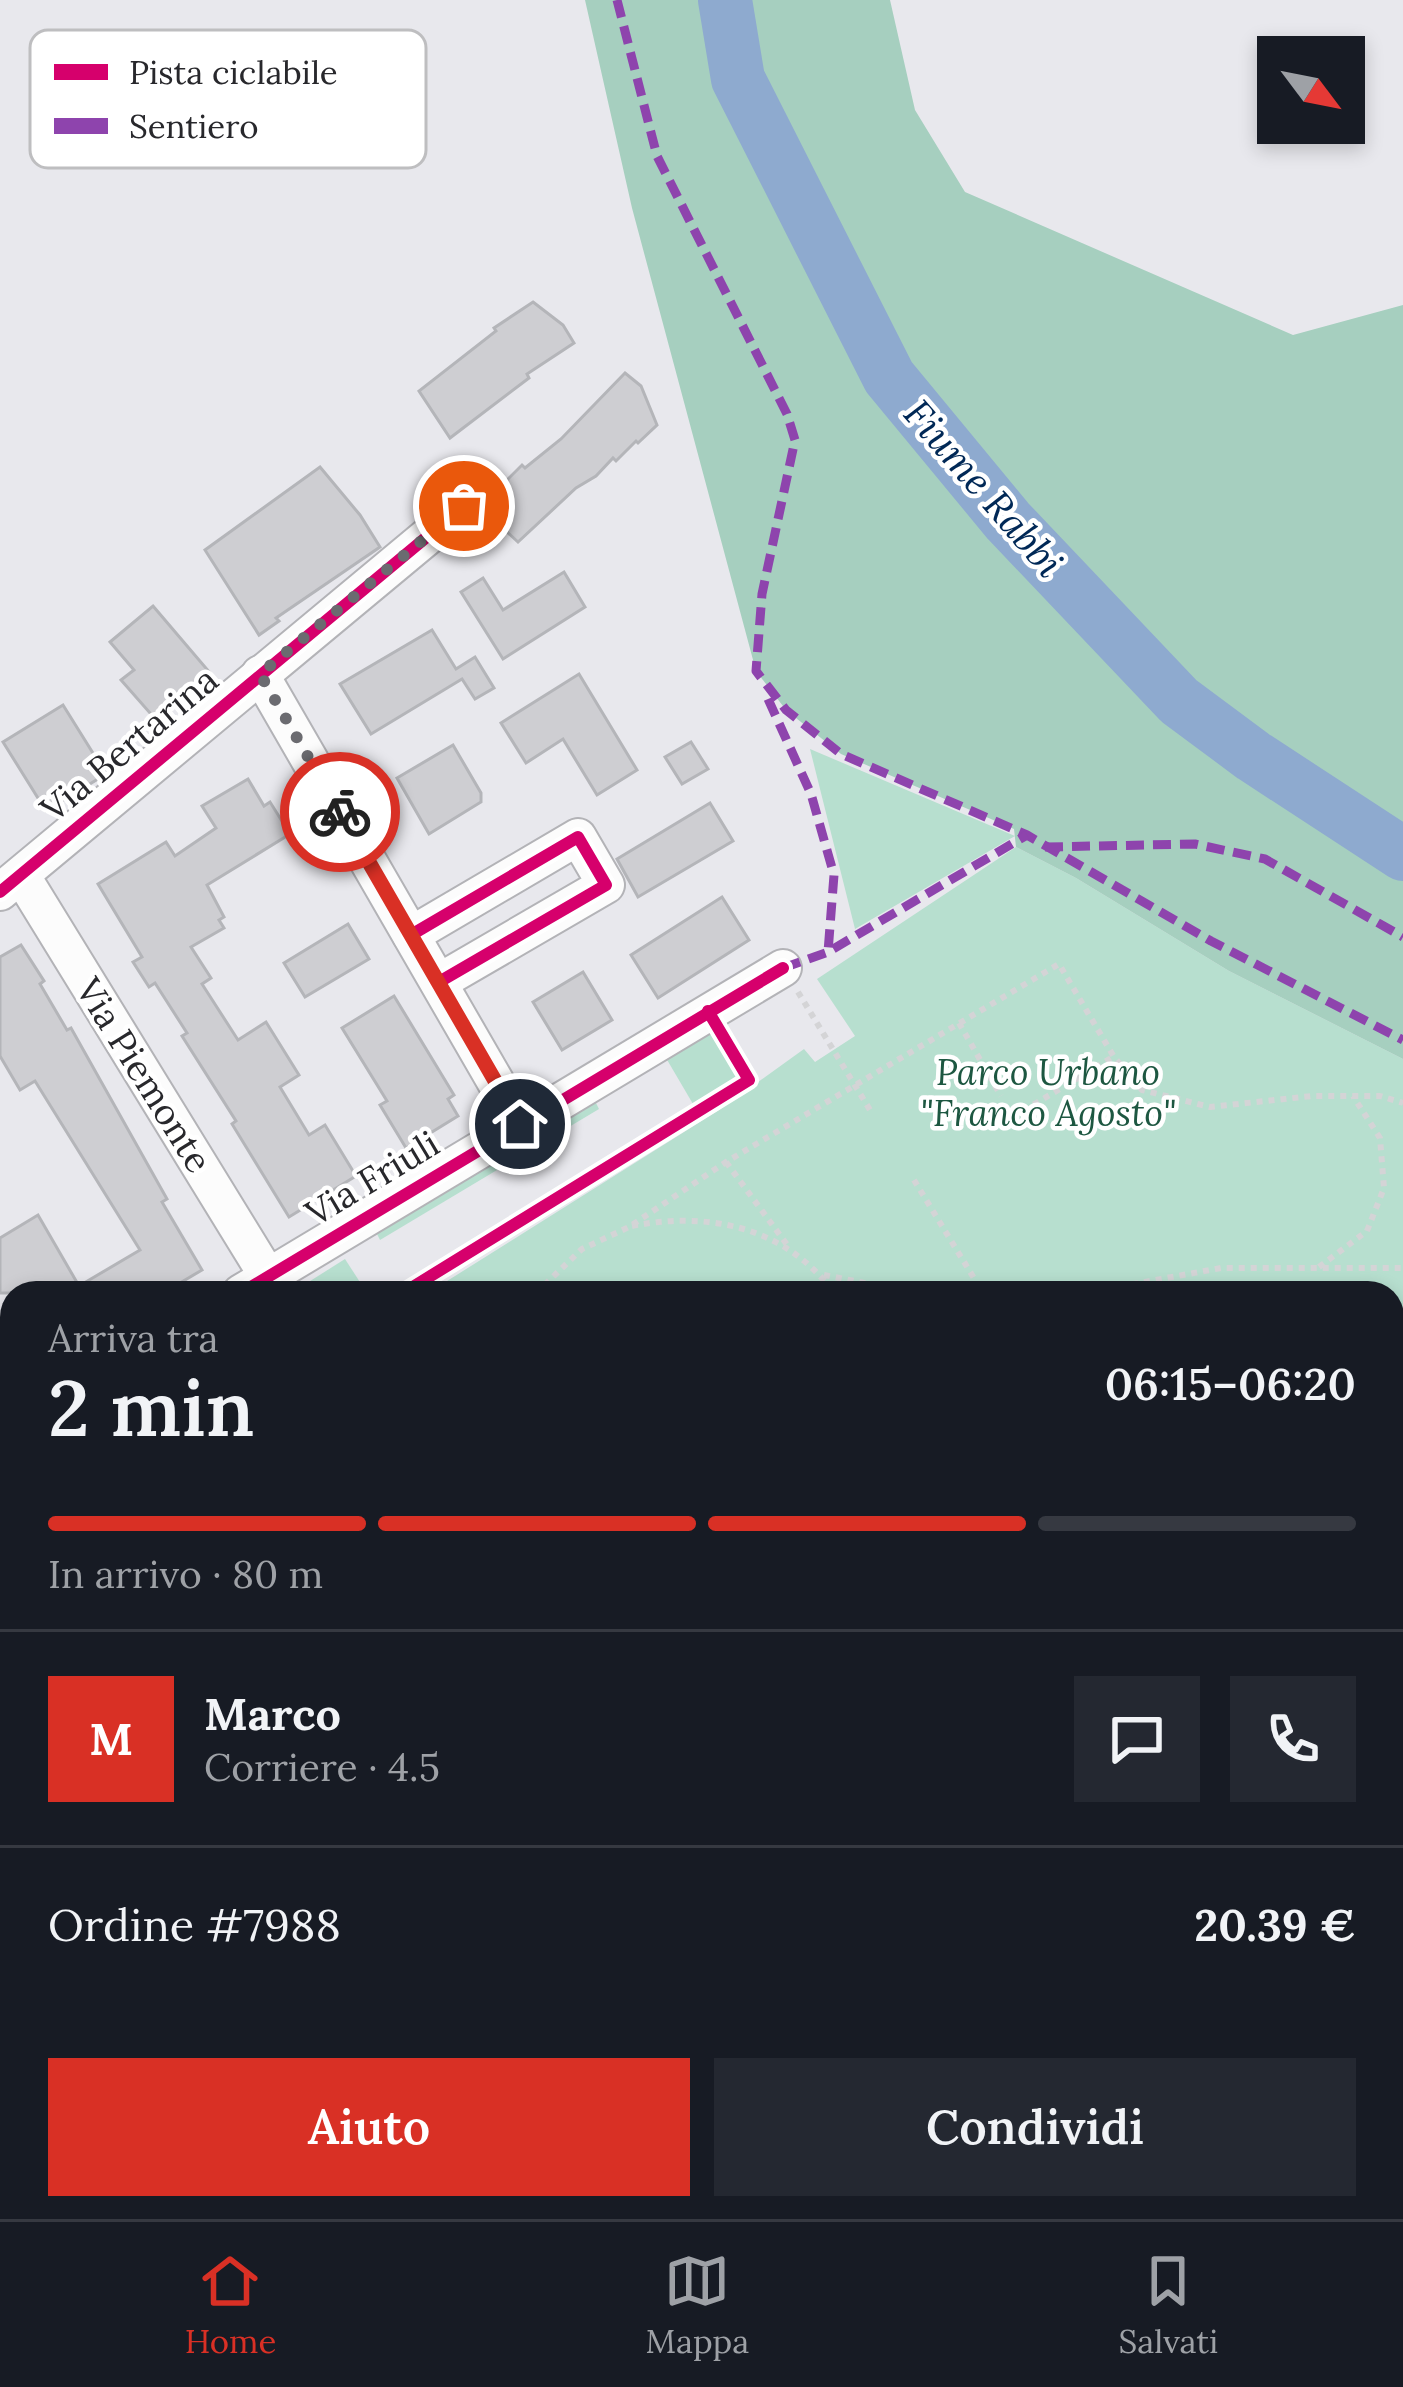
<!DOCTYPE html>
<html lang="it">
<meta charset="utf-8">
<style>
:root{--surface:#171b24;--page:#242831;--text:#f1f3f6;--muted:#9ea1a6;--line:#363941;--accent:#d93025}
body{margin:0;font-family:Lora,serif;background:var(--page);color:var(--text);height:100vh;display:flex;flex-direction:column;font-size:45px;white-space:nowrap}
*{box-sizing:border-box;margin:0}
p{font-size:39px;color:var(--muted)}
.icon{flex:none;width:66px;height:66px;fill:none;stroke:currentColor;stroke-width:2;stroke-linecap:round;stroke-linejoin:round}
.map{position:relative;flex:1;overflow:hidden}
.sheet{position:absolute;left:0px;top:1281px;width:1404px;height:939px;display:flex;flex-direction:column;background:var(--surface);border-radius:36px 36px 0 0;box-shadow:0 6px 18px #0003}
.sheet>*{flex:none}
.needle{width:78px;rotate:122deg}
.buttons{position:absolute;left:1257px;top:36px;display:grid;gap:24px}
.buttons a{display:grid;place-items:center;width:108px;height:108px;border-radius:0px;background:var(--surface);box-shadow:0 6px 18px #0003;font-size:60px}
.pin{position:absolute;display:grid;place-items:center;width:102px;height:102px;color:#fff;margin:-51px;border:6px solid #fff;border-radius:50%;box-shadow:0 3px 12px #0007}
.courier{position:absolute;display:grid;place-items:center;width:120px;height:120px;margin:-60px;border:9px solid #d93025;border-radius:50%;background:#fff;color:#222;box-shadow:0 3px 15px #0007}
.headline em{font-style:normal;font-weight:600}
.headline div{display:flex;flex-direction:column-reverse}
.headline{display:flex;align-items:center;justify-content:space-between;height:204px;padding:0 48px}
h1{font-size:78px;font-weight:600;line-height:90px}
.bar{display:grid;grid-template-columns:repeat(4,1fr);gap:18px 12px;align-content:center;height:144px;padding:0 48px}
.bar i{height:15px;border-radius:9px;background:var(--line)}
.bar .on{background:var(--accent)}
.bar p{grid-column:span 4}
.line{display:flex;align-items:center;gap:30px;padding:0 48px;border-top:3px solid var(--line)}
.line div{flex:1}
.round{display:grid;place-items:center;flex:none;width:126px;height:126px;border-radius:0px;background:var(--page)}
.primary-button{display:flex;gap:24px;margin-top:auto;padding:24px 48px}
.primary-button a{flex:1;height:138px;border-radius:0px;background:var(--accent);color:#fff;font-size:48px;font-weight:600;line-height:138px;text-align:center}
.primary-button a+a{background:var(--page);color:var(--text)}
.tab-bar{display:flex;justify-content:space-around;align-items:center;height:168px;border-top:3px solid var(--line);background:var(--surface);font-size:33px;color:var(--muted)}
.tab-bar a{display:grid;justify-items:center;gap:6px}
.tab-bar .on{color:var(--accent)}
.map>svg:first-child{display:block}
</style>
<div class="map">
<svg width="1403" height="2219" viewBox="0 0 1403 2219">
<rect width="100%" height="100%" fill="#e8e8ed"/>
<!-- green -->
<g fill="#b7dfcf">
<polygon points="810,749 1015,836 855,929"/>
<polygon points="1016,847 1076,878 1229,971 1403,1059 1403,2219 1066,2219 1054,2208 1392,2208 1392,1293 428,1293 719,1110 804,1049 815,1062 855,1036 817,979"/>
<polygon points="712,1031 739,1077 693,1104 666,1058"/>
<polygon points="594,1099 599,1109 380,1240 375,1230"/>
<polygon points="345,1259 367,1293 313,1293 307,1283"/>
<polygon points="588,2208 703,2208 690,2219 594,2219"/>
<polygon points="757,2208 893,2208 890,2219 760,2219"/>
</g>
<!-- forest -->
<polygon fill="#a6cfbf" points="585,0 890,0 915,110 965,192 1293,335 1403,305 1403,1059 1229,971 1076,878 1016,847 1014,829 841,754 786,710 756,671 632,208"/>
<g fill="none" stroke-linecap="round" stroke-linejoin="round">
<!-- stream -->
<g stroke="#8eaacf" stroke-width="9">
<polyline points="1392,1323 1403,1325"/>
<polyline points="1114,2208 1125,2219"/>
</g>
<!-- river -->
<polyline stroke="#8eaacf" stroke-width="54" points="725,0 738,79 889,377 1008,521 1179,701 1253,756 1403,854"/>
</g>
<!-- building -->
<g fill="#ceced2" stroke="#b4b5b9" stroke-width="3">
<polygon points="533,302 563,325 574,343 527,374 529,378 450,438 419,391 496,331 494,328"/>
<polygon points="625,373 641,386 657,425 638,443 636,441 616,461 613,458 596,476 576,488 518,542 493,519 499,513 489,498 522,465 525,468 561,439"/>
<polygon points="320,467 360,515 380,547 276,618 279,621 259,635 205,550"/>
<polygon points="564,572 585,607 503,659 461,592 483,578 503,610"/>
<polygon points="153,606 211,674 157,721 121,680 134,670 110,642"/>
<polygon points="432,630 456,669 475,657 494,688 475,699 462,679 371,734 340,684"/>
<polygon points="579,674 637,770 597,795 563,739 526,763 501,723"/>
<polygon points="63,705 106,774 46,811 3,742"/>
<polygon points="691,742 708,769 682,784 665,757"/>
<polygon points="453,745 481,793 481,802 429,834 397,778"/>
<polygon points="248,779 264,806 270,802 290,834 207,885 224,917 219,920 224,928 191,947 211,978 202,984 238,1040 266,1022 299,1075 280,1087 309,1135 325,1125 356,1176 289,1217 232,1124 236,1121 182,1036 187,1033 155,983 149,987 133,962 142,957 98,884 166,842 175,856 216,828 202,806"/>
<polygon points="710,803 733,841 638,897 617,859"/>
<polygon points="722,897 749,940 658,998 631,955"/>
<polygon points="348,924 369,959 305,997 284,963"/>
<polygon points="21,945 44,981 40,984 67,1030 71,1028 167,1199 162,1202 202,1270 163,1293 0,1293 0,1238 38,1215 79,1286 140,1250 35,1081 20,1090 0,1056 0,957"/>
<polygon points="583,972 612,1020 562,1050 533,1002"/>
<polygon points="394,996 454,1095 448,1099 458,1116 406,1148 380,1105 387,1101 342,1028"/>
</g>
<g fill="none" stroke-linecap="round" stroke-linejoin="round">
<defs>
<polyline id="service" points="968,2208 985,2219"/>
<g id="minor">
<polyline points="260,674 520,1124"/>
<polyline points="21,875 278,1293"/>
<polyline points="0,892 464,506"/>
<polyline points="411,935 578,837 606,885 439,982"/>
<polyline points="241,1293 783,968"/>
<polyline points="0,1390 12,1410"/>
<polyline points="0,1965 12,1956"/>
<polyline points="725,2208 727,2219"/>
<polyline points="916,2219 920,2208"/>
</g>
<g id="secondary">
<polyline points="0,1727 12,1746"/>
<polyline points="291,2208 298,2219"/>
</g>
</defs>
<!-- service casing -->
<use href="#service" stroke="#b3b3b7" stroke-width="22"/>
<!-- minor casing -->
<use href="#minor" stroke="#b3b3b7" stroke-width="40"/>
<!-- secondary casing -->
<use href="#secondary" stroke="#b3b3b7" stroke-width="56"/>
<!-- path -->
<g stroke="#d4d4d6" stroke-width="6" stroke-dasharray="6 6" stroke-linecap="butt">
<polyline points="798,992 870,1110"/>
<polyline points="959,1023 1001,1096"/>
<polyline points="1013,1117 1113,1057"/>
<polyline points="726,1162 788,1246"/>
<polyline points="914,1180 983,1293"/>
<path d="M 632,1226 C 709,1211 786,1227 834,1293"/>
<polyline points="1319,1267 1367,1231 1384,1188 1380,1138 1353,1096"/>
<polyline points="824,1275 875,1285"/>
<polyline points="536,1293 582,1249 629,1227 726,1162 1059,964 1114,1057 1142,1090 1210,1107 1312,1096 1380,1096 1403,1103"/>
<polyline points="1085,1293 1221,1268 1403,1268"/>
<polyline points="1392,1342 1403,1345"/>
<polyline points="1392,1961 1395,1966 1403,1962"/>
<polyline points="1392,1968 1395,1966 1403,1976"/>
</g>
<!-- service -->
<use href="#service" stroke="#fcfcfc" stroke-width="18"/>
<!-- minor -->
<use href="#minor" stroke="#fcfcfc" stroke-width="36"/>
<!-- secondary -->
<use href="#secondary" stroke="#fcfcfc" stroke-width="51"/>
<!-- quiet -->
<g stroke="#8e44ad" stroke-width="9" stroke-dasharray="18 9" stroke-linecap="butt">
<polyline points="617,0 657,156 787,414 795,440 762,594 756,671 786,710 841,754 1027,835 1211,941 1403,1040"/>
<polyline points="768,699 811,794 834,875 828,952"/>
<polyline points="1045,847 1195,844 1265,859 1403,937"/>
<polyline points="783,968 828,952 1027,835"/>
</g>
<defs>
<g id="cycleway">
<polyline points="0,892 464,506"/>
<polyline points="411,935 578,837 606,885 439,982"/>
<polyline points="241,1293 783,968"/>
<polyline points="403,1293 749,1080 708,1011"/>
</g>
</defs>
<!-- cycleway casing -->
<use href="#cycleway" stroke="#fff" stroke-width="20"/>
<!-- cycleway -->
<use href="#cycleway" stroke="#d6006c" stroke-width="12"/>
</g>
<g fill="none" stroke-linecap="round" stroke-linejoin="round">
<!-- done -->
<polyline stroke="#6b6b70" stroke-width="12" stroke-dasharray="0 21.6" points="340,812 260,674 464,506"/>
<!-- route -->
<polyline stroke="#d93025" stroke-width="15" points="340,812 520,1124"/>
</g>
<g text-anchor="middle" stroke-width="9" stroke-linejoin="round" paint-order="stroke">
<!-- street labels -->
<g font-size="36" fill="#28282c" stroke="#fff">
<text transform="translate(129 744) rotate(-40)" y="13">Via Bertarina</text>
<text transform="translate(144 1075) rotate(58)" y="13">Via Piemonte</text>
<text transform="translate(372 1178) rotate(-31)" y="13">Via Friuli</text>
</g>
<!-- park labels -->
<g font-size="36" font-style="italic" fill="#1d5741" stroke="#fff">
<text x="1048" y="1085">Parco Urbano<tspan x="1048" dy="41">"Franco Agosto"</tspan></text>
</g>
<!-- water labels -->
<g font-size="39" font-style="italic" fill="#002856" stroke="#fff">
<text transform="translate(984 488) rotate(49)" y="14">Fiume Rabbi</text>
</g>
</g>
<!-- legend -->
<rect x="30" y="30" width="396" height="138" rx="18" fill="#fff" stroke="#bebec0" stroke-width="3"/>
<rect x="54" y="64" width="54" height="16" fill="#d6006c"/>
<rect x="54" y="118" width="54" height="16" fill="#8e44ad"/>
<g font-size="33" fill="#28282c">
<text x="129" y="84">Pista ciclabile</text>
<text x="129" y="138">Sentiero</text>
</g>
</svg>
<div class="buttons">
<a><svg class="needle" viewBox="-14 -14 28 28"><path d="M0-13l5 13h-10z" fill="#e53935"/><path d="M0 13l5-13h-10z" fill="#9ea1a6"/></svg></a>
</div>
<div class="pin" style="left:464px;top:506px;background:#ea580c"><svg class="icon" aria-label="bag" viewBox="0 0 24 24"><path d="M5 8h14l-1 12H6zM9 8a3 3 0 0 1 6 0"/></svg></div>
<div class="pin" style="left:520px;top:1124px;background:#1f2937"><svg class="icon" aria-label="home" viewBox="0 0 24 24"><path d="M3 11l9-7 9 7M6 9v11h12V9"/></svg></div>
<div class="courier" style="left:340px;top:812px"><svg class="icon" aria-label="bike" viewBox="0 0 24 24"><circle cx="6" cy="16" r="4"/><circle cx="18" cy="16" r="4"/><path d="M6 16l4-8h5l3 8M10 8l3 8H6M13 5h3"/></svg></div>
<section class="sheet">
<div class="headline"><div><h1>2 min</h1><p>Arriva tra</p></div><em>06:15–06:20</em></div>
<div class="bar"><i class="on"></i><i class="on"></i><i class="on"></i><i></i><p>In arrivo · 80 m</p></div>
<div class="line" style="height:216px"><b class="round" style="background:var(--accent);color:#fff">M</b><div><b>Marco</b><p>Corriere · 4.5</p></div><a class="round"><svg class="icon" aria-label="chat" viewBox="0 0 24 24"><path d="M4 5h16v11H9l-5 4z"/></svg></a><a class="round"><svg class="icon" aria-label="phone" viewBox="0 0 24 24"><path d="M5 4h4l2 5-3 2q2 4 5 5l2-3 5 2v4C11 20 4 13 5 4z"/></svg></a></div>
<div class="line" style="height:156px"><div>Ordine #7988</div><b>20.39 €</b></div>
<div class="primary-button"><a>Aiuto</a><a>Condividi</a></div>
</section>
</div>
<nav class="tab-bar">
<a class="on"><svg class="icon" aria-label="home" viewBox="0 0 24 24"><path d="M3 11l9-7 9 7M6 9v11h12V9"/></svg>Home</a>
<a><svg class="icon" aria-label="map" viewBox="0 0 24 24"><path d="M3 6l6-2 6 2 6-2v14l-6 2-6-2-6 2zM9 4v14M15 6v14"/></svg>Mappa</a>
<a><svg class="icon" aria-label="saved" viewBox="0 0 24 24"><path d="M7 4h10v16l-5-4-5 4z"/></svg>Salvati</a>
</nav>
